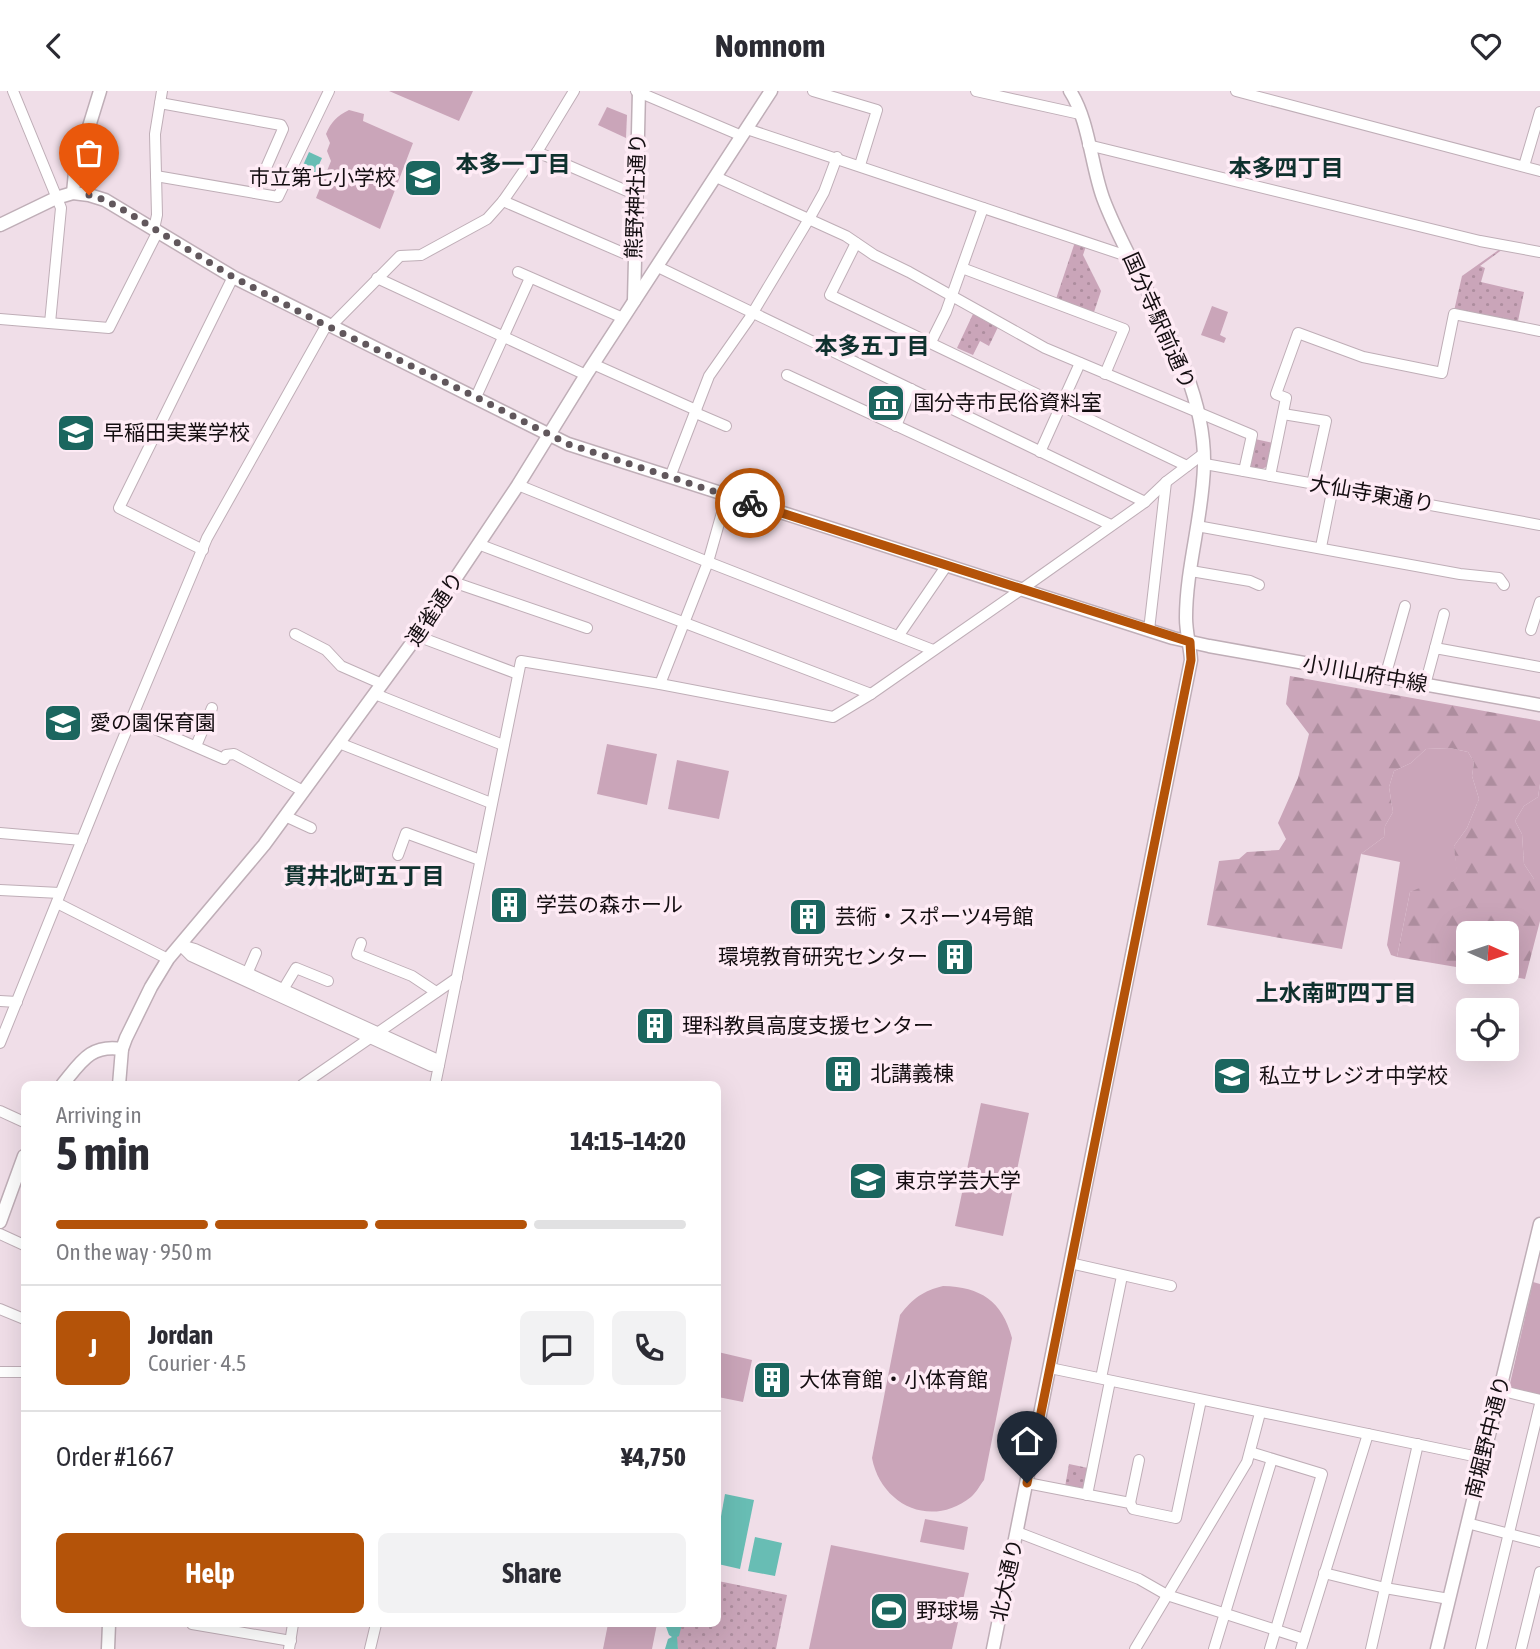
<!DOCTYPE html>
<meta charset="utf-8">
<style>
:root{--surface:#fff;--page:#f2f2f3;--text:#2b2b33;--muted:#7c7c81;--line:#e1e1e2;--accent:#b45309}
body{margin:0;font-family:"Asap Condensed","Noto Sans JP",sans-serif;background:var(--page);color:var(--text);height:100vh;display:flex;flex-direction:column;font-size:26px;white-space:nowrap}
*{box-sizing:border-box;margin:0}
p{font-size:23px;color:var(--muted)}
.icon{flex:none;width:38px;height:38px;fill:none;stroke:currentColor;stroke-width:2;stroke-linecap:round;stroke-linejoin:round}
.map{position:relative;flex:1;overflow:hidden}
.sheet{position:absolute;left:21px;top:990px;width:700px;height:546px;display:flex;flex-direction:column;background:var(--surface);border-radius:10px;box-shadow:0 7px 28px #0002}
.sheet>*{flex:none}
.needle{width:46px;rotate:93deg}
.buttons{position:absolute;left:1456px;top:830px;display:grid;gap:14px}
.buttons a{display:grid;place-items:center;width:63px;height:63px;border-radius:10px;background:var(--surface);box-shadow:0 7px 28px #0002;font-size:35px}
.pin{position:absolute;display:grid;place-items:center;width:60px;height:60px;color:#fff;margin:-72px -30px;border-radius:50% 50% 50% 0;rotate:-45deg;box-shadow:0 0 7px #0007}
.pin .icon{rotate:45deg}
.courier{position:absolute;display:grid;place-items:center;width:70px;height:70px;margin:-35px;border:5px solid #b45309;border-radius:50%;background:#fff;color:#222;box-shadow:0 2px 9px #0007}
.overview em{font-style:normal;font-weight:700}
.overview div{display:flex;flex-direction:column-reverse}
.overview{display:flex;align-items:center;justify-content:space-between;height:119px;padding:0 35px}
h1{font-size:46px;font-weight:700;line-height:52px}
.bar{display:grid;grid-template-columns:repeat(4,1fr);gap:10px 7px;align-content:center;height:84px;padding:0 35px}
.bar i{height:9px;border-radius:5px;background:var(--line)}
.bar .current{background:var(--accent)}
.bar p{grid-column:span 4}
.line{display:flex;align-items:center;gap:18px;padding:0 35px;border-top:2px solid var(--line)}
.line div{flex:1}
.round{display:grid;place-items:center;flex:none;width:74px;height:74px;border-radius:10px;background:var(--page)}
.primary-button{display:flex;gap:14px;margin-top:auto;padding:14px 35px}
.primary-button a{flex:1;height:80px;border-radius:10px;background:var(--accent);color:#fff;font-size:28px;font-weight:700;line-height:80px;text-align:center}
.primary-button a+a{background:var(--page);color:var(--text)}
header{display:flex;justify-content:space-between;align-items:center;height:91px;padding:0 35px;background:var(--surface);font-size:32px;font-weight:700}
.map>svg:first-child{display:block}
</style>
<header><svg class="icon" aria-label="back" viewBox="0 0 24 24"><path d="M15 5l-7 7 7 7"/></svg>Nomnom<svg class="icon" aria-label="heart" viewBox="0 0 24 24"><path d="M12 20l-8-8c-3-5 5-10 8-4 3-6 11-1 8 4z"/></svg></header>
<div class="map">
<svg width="1540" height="1558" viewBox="0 0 1540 1558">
<defs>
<pattern id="forest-firs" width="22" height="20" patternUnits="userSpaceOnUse" patternTransform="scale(1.75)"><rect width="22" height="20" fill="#caa5b9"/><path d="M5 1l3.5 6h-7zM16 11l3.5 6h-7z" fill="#ad8d9e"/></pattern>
<pattern id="park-dots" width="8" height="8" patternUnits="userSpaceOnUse" patternTransform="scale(1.75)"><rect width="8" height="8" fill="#caa5b9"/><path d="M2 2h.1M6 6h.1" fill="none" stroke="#ad8d9e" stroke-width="1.8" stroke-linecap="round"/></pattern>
</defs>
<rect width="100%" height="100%" fill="#f0dee8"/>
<!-- green -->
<g fill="#caa5b9">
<polygon points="389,0 473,0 459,30"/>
<polygon points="607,16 627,24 626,47 598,34"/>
<path d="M 349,19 L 364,23 L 363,30 L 413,52 L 380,138 L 316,107 L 331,70 L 327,60 L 330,52 L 326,43 C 331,31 337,25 349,19 Z"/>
<polygon points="1212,215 1228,221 1220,244 1226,247 1224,252 1201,244"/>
<polygon points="607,653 657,663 647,714 597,703"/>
<polygon points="1450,657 1468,661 1474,671 1472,685 1479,708 1467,737 1454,755 1458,786 1452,791 1410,801 1397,866 1391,864 1387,854 1400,771 1361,763 1384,746 1385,735 1393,721 1389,696 1394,680 1411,672 1426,658"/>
<polygon points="677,669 729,680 719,728 668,718"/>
<polygon points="1540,693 1540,788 1534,788 1524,773 1522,743 1515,730 1524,715 1538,706"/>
<polygon points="981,1012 1029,1022 1003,1145 955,1135"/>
<polygon points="1533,1191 1540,1193 1540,1305 1509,1297"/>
<path d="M 943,1195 C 981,1196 1002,1210 1012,1247 L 984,1389 C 980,1394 976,1402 971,1406 C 931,1438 881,1414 872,1367 L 900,1224 C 913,1207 923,1200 943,1195 Z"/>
<polygon points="718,1261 752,1269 743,1311 718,1306"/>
<polygon points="925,1428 968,1436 964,1459 920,1451"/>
<polygon points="831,1454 969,1482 952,1558 809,1558"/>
<polygon points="608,1533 657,1533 652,1558 603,1558"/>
</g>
<!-- forest -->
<polygon fill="url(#forest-firs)" points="1290,585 1540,630 1540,693 1538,706 1524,715 1515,730 1522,743 1524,773 1534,788 1540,788 1540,830 1525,888 1481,880 1507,880 1507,842 1468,842 1468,878 1397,866 1410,801 1438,789 1452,791 1457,786 1454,755 1467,737 1479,708 1472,685 1474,671 1468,661 1450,657 1426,658 1411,672 1394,680 1389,696 1393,721 1385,735 1384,746 1361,763 1342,858 1207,834 1219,770 1239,768 1247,761 1279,759 1286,748 1278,732 1298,687 1309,643 1286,613"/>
<!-- park -->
<g fill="url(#park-dots)">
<polygon points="1075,151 1086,155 1083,164 1101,200 1094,221 1056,208"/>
<polygon points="1500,158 1503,158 1480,175 1485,177 1481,191 1524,201 1518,230 1516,232 1454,220 1462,185"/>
<polygon points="973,223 998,236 989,255 980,250 973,264 957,257"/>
<polygon points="1255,348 1273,352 1268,375 1262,378 1251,376 1249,372"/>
<polygon points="1069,1373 1088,1377 1085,1396 1081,1399 1065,1396"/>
<polygon points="718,1490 787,1504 776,1558 678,1558 676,1546 681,1533 718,1533"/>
</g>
<!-- water -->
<g fill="#68bdb4">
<polygon points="309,61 322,67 308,98 295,92"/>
<polygon points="725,1403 754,1409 740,1478 718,1473 718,1442"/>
<polygon points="755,1446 782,1452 775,1485 748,1480"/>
<polygon points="665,1533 682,1533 679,1545 677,1546 678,1558 665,1558 668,1548 672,1546 669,1544"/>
</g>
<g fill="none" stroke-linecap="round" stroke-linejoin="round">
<defs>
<g id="minor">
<polyline points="13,0 61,117 50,232"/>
<polyline points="636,0 742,45"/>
<polyline points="813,0 877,19 860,74"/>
<polyline points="976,0 1080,23"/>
<polyline points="1236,0 1540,80"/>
<polyline points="160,12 281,34 283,38 255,102"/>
<polyline points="747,38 1130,166"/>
<polyline points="1088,54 1480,150 1540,161"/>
<polyline points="537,61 627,100 636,101"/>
<polyline points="1524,75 1540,21"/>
<polyline points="156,85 278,106 329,0"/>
<polyline points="716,86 846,145 874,164 909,181 1045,257 1252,344 1244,380"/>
<polyline points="503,110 635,167"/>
<polyline points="154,138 157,124 155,43 162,0"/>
<polyline points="856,152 830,204 1187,375"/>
<polyline points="658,176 1145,411"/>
<polyline points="962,177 1124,238 1105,283"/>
<polyline points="518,181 623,227"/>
<polyline points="377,187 586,284"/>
<polyline points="0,228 109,237 158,140"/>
<polyline points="330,236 400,165 421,164 487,128 503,110 537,61 574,0"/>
<polyline points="931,251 946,221 983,117"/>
<polyline points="593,273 696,319 698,323 726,335"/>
<polyline points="787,284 1111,434"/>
<polyline points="476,306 530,187"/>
<polyline points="1283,323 1326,330 1312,393"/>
<polyline points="896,335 911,298"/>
<polyline points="1040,361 1080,272"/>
<polyline points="1205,373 1540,434"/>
<polyline points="1270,385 1286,307 1276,303 1298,242 1363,266 1442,282 1454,223 1540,240"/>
<polyline points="670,386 709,285 749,228 809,128 824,101 837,66"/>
<polyline points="518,394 708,471 933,559"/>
<polyline points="1197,435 1460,483 1499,487 1504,494"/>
<polyline points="478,453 871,603"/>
<polyline points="1321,456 1333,396"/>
<polyline points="203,459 119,417 233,186"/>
<polyline points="1191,480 1250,490 1259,494"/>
<polyline points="453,491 587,537"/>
<polyline points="1149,539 1166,391"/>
<polyline points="1531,539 1540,511"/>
<polyline points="295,543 326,559 341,575 382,593"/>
<polyline points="899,544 947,474"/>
<polyline points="417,545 518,583"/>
<polyline points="1435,557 1444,523"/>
<polyline points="1385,586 1405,515"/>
<polyline points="660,593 708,471 727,404"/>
<polyline points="1425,594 1435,557 1540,576"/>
<polyline points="375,603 503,654"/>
<polyline points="132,628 224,668 226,664 234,663 303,700"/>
<polyline points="339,652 491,712"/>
<polyline points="196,655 212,617"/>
<polyline points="285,725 311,737"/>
<polyline points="0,742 82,749"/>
<polyline points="398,764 406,742 480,769"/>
<polyline points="0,799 60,802"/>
<polyline points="57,812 168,868"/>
<polyline points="361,852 357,863 412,885 436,901"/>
<polyline points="180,854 191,865 431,975 439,974"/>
<polyline points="181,854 195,858 434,967 439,974"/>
<polyline points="246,885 256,862"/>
<polyline points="281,902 296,877 328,890"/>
<polyline points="0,910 17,911"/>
<polyline points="0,952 112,674 207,447 326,235"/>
<polyline points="302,994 457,887"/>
<polyline points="435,994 521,570 660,593 833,626 871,603 1022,498 1145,411 1166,391 1203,363"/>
<polyline points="0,1020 24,1031"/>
<polyline points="0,1143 24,1154"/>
<polyline points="1070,1172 1171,1195"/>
<polyline points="0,1218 24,1228"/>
<polyline points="1050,1277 1483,1367"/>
<polyline points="0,1281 24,1281"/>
<polyline points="1101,1287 1122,1185"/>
<polyline points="1499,1299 1540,1309"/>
<polyline points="1250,1361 1322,1383 1270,1558"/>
<polyline points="1027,1392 1130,1412 1133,1418 1176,1427 1201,1309"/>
<polyline points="1087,1404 1110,1290"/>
<polyline points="1130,1412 1139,1369"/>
<polyline points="1467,1432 1540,1451"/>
<polyline points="1017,1441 1139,1488 1167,1504 1304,1548"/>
<polyline points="1324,1482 1385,1497 1449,1508"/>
<polyline points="192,1533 291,1550"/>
<polyline points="289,1558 293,1533"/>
<polyline points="370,1558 376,1533"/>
<polyline points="1135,1558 1247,1371 1260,1322"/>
<polyline points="1214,1558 1272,1368"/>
<polyline points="1301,1558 1368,1343"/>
<polyline points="1371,1558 1418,1353"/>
<polyline points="1481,1558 1540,1313"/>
<polyline points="1521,1558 1540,1481"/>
</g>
<g id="tertiary">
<polyline points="73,102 75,81 100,0"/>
<path d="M 993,1558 L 1191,569 C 1190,555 1186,541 1186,527 C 1186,476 1203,425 1204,374 C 1206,278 1135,193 1103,107 C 1091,74 1089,29 1070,0"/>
<polyline points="1437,1558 1540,1133"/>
</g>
<g id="secondary">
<polyline points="0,134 56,107 73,102 89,104 105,109 233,186 568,353 1173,547 1209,555 1540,614"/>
<polyline points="634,210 639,0"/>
<path d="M 62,994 C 81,971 90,953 122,958"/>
<polyline points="119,994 122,958 126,947 151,896 168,868 264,754 417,545 518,394 586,284 771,0"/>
<polyline points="0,1131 24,1065"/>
<polyline points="108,1558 109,1533"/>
</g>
</defs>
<!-- minor casing -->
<use href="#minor" stroke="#bfaeb7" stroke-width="12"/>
<!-- tertiary casing -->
<use href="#tertiary" stroke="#bfaeb7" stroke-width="15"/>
<!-- secondary casing -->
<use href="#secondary" stroke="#bfaeb7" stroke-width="15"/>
<!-- minor -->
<use href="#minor" stroke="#fff" stroke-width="10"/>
<!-- tertiary -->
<use href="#tertiary" stroke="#fff" stroke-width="12"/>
<!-- secondary -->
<use href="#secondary" stroke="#fff" stroke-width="12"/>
</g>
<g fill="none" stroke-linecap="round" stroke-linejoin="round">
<!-- done -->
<polyline stroke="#61575c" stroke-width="7" stroke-dasharray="0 12.6" points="89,104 105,109 127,121 233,186 319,231 476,306 568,353 750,412"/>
<!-- route -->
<polyline stroke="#b45309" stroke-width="9" points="750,412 1190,551 1191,569 1027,1392"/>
</g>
<!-- icons -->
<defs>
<symbol id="school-square" viewBox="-11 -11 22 22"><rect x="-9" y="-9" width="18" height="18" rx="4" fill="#1b665f" stroke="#feebf5"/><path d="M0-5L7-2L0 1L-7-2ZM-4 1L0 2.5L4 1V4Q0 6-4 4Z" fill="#fff"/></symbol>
<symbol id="museum-square" viewBox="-11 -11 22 22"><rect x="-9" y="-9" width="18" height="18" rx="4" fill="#1b665f" stroke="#feebf5"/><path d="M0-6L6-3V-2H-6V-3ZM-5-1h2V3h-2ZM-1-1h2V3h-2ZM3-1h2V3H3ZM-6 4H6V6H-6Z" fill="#fff"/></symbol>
<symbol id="building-square" viewBox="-11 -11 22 22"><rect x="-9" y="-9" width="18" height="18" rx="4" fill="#1b665f" stroke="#feebf5"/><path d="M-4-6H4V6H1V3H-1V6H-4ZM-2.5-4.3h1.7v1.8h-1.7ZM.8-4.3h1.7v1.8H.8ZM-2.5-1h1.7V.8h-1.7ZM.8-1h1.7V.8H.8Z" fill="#fff"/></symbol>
<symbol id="university-square" viewBox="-11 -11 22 22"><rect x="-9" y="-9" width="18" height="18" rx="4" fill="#1b665f" stroke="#feebf5"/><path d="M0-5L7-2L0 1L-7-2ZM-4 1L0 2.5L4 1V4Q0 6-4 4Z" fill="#fff"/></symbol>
<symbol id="stadium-square" viewBox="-11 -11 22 22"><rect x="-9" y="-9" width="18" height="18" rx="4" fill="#1b665f" stroke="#feebf5"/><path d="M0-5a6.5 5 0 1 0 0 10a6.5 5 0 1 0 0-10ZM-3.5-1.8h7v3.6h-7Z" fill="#fff"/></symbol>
</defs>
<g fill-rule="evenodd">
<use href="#school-square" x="401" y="65" width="44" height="44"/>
<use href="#museum-square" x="864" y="290" width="44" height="44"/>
<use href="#school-square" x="54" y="320" width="44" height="44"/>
<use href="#school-square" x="41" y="610" width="44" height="44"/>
<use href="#building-square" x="487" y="792" width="44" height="44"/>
<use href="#building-square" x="786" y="804" width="44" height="44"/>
<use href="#building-square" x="933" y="844" width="44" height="44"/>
<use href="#building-square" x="633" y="913" width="44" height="44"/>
<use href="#building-square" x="821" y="961" width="44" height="44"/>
<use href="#school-square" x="1210" y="963" width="44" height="44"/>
<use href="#university-square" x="846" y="1068" width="44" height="44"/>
<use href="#building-square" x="750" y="1267" width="44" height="44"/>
<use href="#stadium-square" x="867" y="1498" width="44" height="44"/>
</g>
<g text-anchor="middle" stroke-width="7" stroke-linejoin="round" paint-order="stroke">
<!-- poi labels -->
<g font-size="21" fill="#140e11" stroke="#feebf5" text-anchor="start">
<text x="396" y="94" text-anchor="end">市立第七小学校</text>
<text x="913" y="319">国分寺市民俗資料室</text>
<text x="103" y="349">早稲田実業学校</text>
<text x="90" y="639">愛の園保育園</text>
<text x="536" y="821">学芸の森ホール</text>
<text x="835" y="833">芸術・スポーツ4号館</text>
<text x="928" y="873" text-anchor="end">環境教育研究センター</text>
<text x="682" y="942">理科教員高度支援センター</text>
<text x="870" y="990">北講義棟</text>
<text x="1259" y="992">私立サレジオ中学校</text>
<text x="895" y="1097">東京学芸大学</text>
<text x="799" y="1296">大体育館・小体育館</text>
<text x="916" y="1527">野球場</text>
</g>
<!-- street labels -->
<g font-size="21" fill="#140e11" stroke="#feebf5">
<text transform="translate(636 105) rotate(-88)" y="7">熊野神社通り</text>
<text transform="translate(1159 230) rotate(66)" y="7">国分寺駅前通り</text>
<text transform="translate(1372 403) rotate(10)" y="7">大仙寺東通り</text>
<text transform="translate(435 518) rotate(-56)" y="7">連雀通り</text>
<text transform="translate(1365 583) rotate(10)" y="7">小川山府中線</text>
<text transform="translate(1488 1346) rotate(-76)" y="7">南堀野中通り</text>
<text transform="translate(1007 1489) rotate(-78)" y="7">北大通り</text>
</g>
<!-- neighbourhood labels -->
<g font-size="23" font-weight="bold" fill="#0f312e" stroke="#feebf5">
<text x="513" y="81">本多一丁目</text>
<text x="1286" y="85">本多四丁目</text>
<text x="872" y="263">本多五丁目</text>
<text x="364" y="793">貫井北町五丁目</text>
<text x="1336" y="910">上水南町四丁目</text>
</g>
</g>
</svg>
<div class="buttons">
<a><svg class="needle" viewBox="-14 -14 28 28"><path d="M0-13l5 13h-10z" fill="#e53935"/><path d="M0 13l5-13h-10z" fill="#7c7c81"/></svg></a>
<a><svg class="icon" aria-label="locate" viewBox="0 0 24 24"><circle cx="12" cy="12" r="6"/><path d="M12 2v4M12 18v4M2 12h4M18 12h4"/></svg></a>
</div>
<div class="pin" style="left:89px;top:104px;background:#ea580c"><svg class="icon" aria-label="bag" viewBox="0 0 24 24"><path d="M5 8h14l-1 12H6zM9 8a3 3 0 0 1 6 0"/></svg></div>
<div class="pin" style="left:1027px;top:1392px;background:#1f2937"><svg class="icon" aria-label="home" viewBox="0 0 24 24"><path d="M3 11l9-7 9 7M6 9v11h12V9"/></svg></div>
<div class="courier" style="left:750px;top:412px"><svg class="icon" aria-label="bike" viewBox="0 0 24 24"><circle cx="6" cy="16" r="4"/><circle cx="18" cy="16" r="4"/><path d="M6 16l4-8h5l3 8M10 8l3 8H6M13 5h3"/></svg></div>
<section class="sheet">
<div class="overview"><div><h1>5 min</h1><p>Arriving in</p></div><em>14:15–14:20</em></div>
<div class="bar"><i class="current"></i><i class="current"></i><i class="current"></i><i></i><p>On the way · 950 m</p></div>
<div class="line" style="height:126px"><b class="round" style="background:var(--accent);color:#fff">J</b><div><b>Jordan</b><p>Courier · 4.5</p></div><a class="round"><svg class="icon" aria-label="chat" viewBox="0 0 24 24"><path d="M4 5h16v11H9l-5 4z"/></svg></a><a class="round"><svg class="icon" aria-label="phone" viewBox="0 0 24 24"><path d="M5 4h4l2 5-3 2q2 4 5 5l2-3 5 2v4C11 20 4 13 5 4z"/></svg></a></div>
<div class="line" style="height:91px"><div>Order #1667</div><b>¥4,750</b></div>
<div class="primary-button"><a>Help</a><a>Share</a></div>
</section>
</div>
